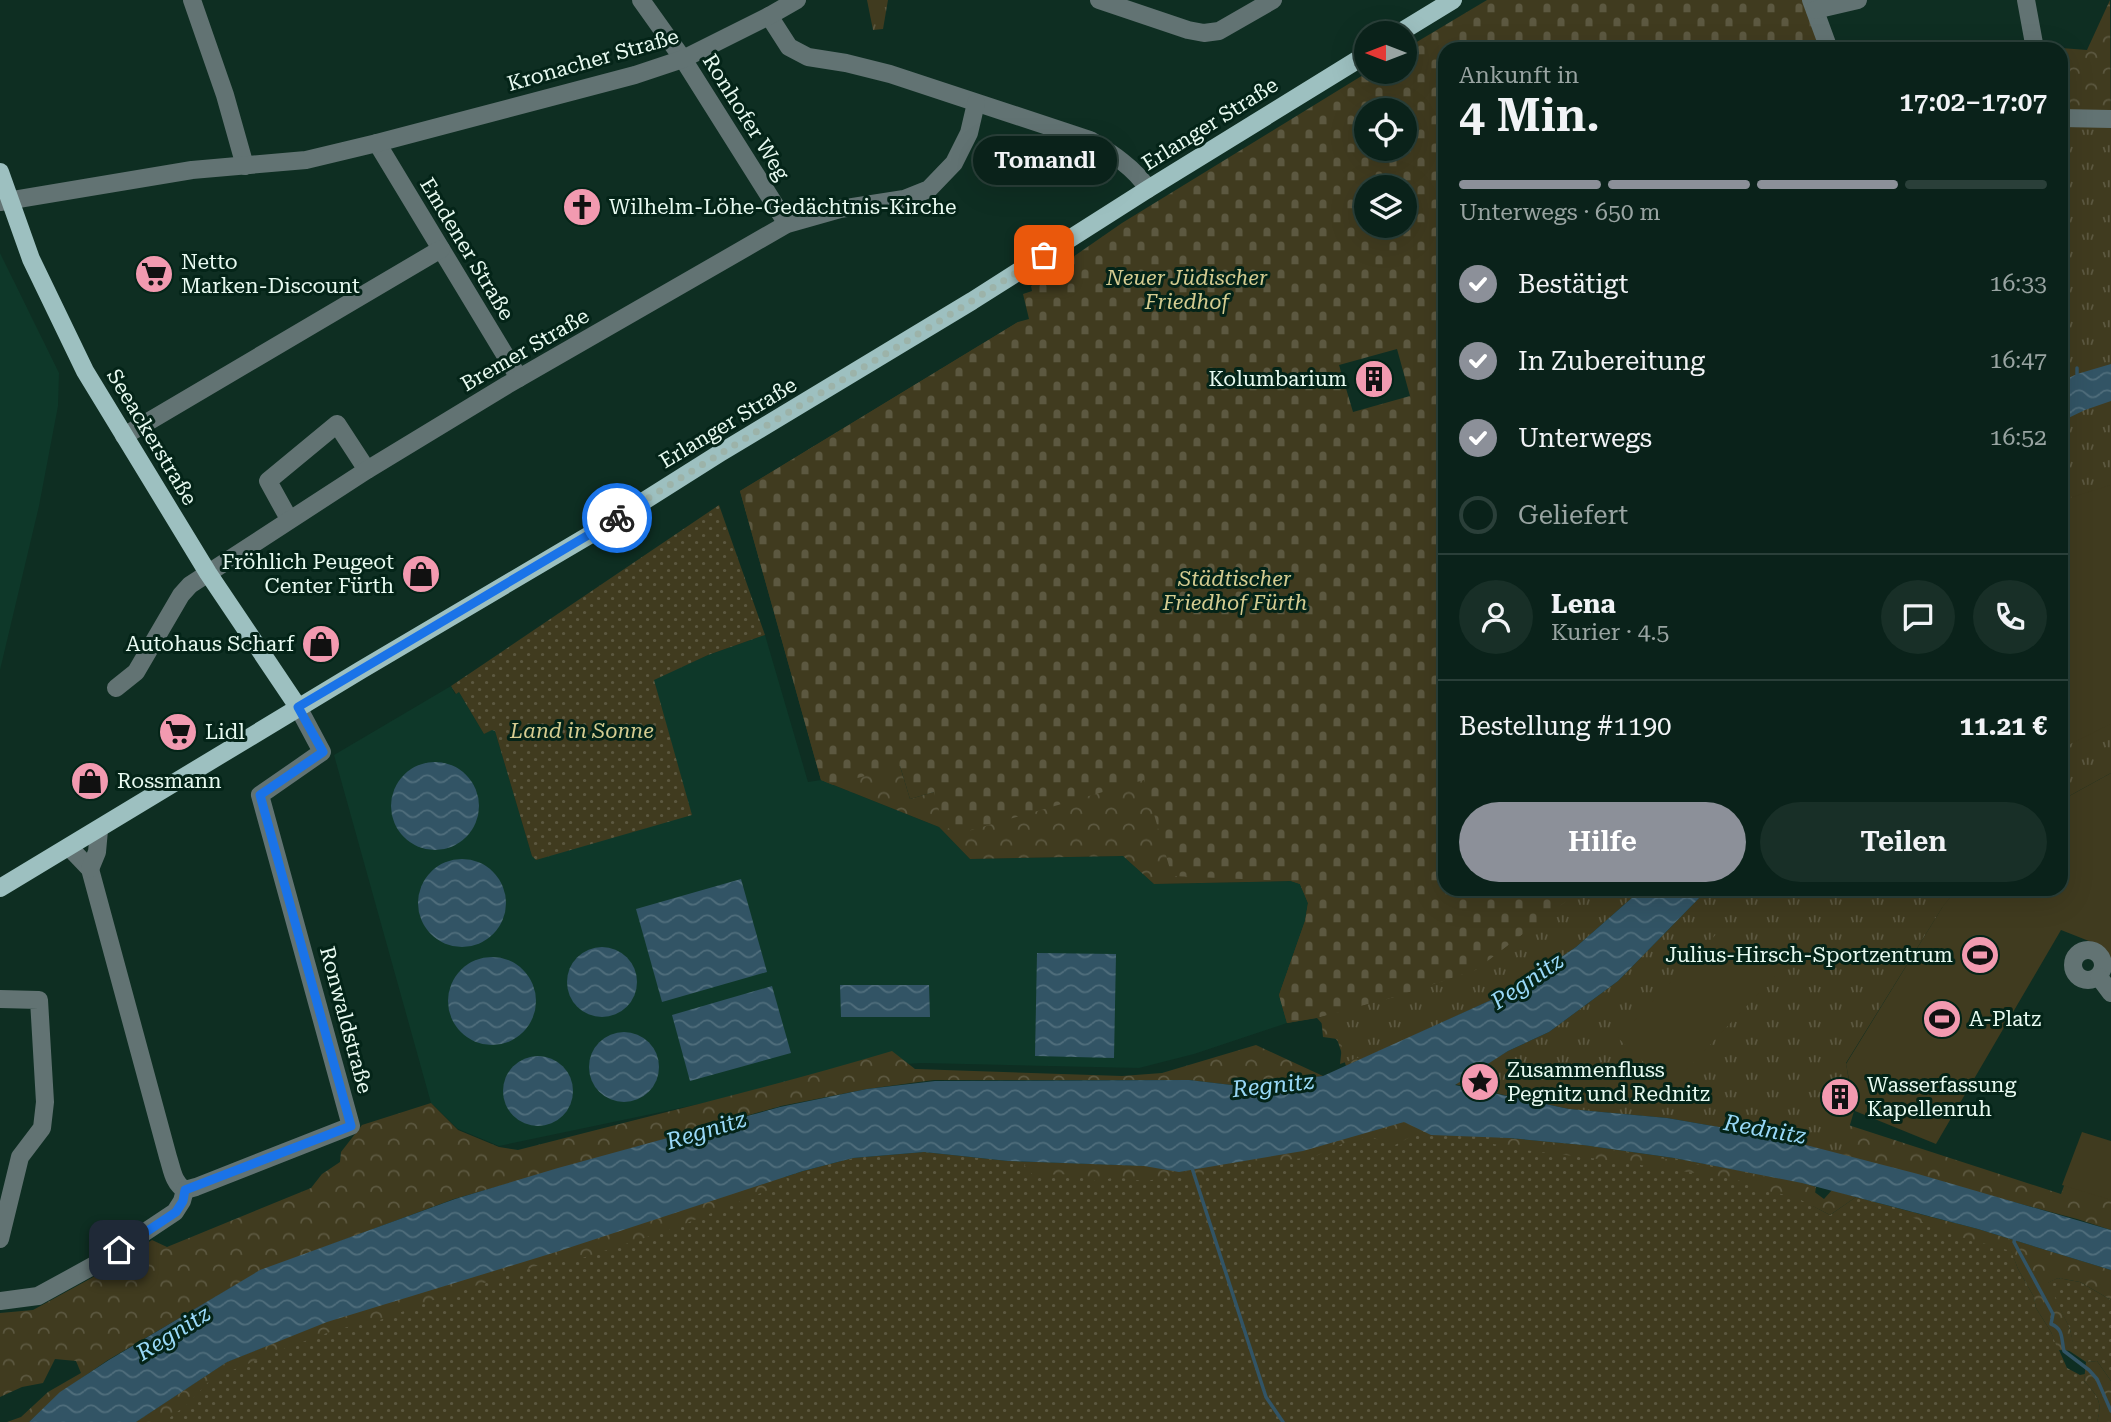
<!DOCTYPE html>
<html lang="de">
<meta charset="utf-8">
<style>
:root{--surface:#0a221a;--page:#182f27;--text:#f1f3f6;--muted:#99a4a2;--line:#2a3f39;--accent:#8c9099}
body{margin:0;font-family:"Roboto Serif",serif;background:var(--page);color:var(--text);height:100vh;display:flex;flex-direction:column;font-size:26px;white-space:nowrap}
*{box-sizing:border-box;margin:0}
p{font-size:23px;color:var(--muted)}
.icon{flex:none;width:38px;height:38px;fill:none;stroke:currentColor;stroke-width:2;stroke-linecap:round;stroke-linejoin:round}
.map{position:relative;flex:1;overflow:hidden}
.drawer{position:absolute;left:1438px;top:42px;width:630px;height:854px;display:flex;flex-direction:column;background:var(--surface);border-radius:21px;box-shadow:0 7px 28px #0002,0 0 0 2px var(--line)}
.drawer>*{flex:none}
.needle{width:46px;rotate:270deg}
.controls{position:absolute;left:1354px;top:21px;display:grid;gap:14px}
.controls a{display:grid;place-items:center;width:63px;height:63px;border-radius:50%;background:var(--surface);box-shadow:0 7px 28px #0002,0 0 0 2px var(--line);font-size:35px}
.pin{position:absolute;display:grid;place-items:center;width:60px;height:60px;color:#fff;margin:-30px;border-radius:14px;box-shadow:0 4px 10px #0006}
.courier{position:absolute;display:grid;place-items:center;width:70px;height:70px;margin:-35px;border:5px solid #1a73e8;border-radius:50%;background:#fff;color:#222;box-shadow:0 2px 9px #0007}
.bubble{position:absolute;height:49px;border-radius:24px;background:var(--surface);box-shadow:0 7px 28px #0002,0 0 0 2px var(--line);font-size:23px;font-weight:600;line-height:49px;text-align:center}
.headline em{font-style:normal;font-weight:600}
.headline div{display:flex;flex-direction:column-reverse}
.headline{display:flex;align-items:center;justify-content:space-between;height:119px;padding:0 21px}
h1{font-size:46px;font-weight:600;line-height:52px}
.bar{display:grid;grid-template-columns:repeat(4,1fr);gap:10px 7px;align-content:center;height:84px;padding:0 21px}
.bar i{height:9px;border-radius:5px;background:var(--line)}
.bar .on{background:var(--accent)}
.bar p{grid-column:span 4}
.line{display:flex;align-items:center;gap:18px;padding:0 21px;border-top:2px solid var(--line)}
.line div{flex:1}
.round{display:grid;place-items:center;flex:none;width:74px;height:74px;border-radius:37px;background:var(--page)}
ol{padding:0 21px;list-style:none}
li{display:flex;align-items:center;gap:21px;height:77px}
li p{margin-inline-start:auto}
li .icon{padding:7px;border-radius:50%;background:var(--accent);color:#fff;stroke-width:4}
li:last-child{color:var(--muted)}
li i{width:38px;height:38px;border:4px solid var(--line);border-radius:50%}
.cta{display:flex;gap:14px;margin-top:auto;padding:14px 21px}
.cta a{flex:1;height:80px;border-radius:42px;background:var(--accent);color:#fff;font-size:28px;font-weight:600;line-height:80px;text-align:center}
.cta a+a{background:var(--page);color:var(--text)}
.map>svg:first-child{display:block}
</style>
<div class="map">
<svg width="2111" height="1422" viewBox="0 0 2111 1422">
<defs>
<pattern id="grass-dots" width="8" height="8" patternUnits="userSpaceOnUse" patternTransform="scale(1.75)"><rect width="8" height="8" fill="#403b1f"/><path d="M2 2h.1M6 6h.1" fill="none" stroke="#5c5840" stroke-width="1.8" stroke-linecap="round"/></pattern>
<pattern id="forest-crowns" width="20" height="18" patternUnits="userSpaceOnUse" patternTransform="scale(1.75)"><rect width="20" height="18" fill="#403b1f"/><path d="M2 6a3 3 0 1 1 6 0M12 15a3 3 0 1 1 6 0" fill="none" stroke="#5c5840"/></pattern>
<pattern id="cemetery-stones" width="16" height="16" patternUnits="userSpaceOnUse" patternTransform="scale(1.75)"><rect width="16" height="16" fill="#403b1f"/><path d="M2 7V4a2 2 0 0 1 4 0v3zM10 15v-3a2 2 0 0 1 4 0v3z" fill="#5c5840"/></pattern>
<pattern id="park-tufts" width="24" height="20" patternUnits="userSpaceOnUse" patternTransform="scale(1.75)"><rect width="24" height="20" fill="#403b1f"/><path d="M3 7l-1-3M5 7V3M7 7l1-3M15 17l-1-3M17 17v-4M19 17l1-3" fill="none" stroke="#5c5840"/></pattern>
<pattern id="water-waves" width="16" height="10" patternUnits="userSpaceOnUse" patternTransform="scale(1.75)"><rect width="16" height="10" fill="#325465"/><path d="M0 5q4-4 8 0t8 0" fill="none" stroke="#506e7c"/></pattern>
</defs>
<rect width="100%" height="100%" fill="#0e2e22"/>
<!-- built -->
<g fill="#0e3829">
<polygon points="0,253 59,373 58,406 39,506 0,670"/>
<polygon points="765,635 808,782 821,780 939,827 970,859 1123,856 1154,884 1291,881 1300,884 1308,903 1305,921 1279,995 1287,1023 1194,1054 1139,1068 923,1063 886,1065 499,1146 458,1129 431,1103 334,755 451,686 455,694 459,692 484,734 492,729 495,731 532,856 653,679 708,655"/>
</g>
<!-- grass -->
<g fill="url(#grass-dots)">
<polygon points="719,505 765,635 708,655 654,680 692,815 536,860 532,856 495,731 492,730 484,734 459,692 456,694 451,686"/>
<path d="M 1404,1122 L 1509,1138 L 1583,1145 L 1674,1158 L 1801,1182 L 1816,1187 L 1813,1206 L 1830,1215 L 1856,1197 L 1912,1212 L 2011,1250 L 2018,1269 L 2034,1297 L 2036,1308 L 2051,1332 L 2067,1368 L 2080,1375 L 2085,1374 L 2084,1381 C 2098,1396 2103,1402 2097,1422 L 136,1422 L 227,1362 L 327,1322 L 556,1252 L 803,1171 L 853,1158 L 924,1152 L 1008,1161 L 1144,1166 Z"/>
<polygon points="2058,1278 2080,1282 2111,1300 2111,1381 2097,1361 2086,1362 2068,1350 2074,1350 2070,1329 2047,1283"/>
</g>
<!-- forest -->
<g fill="url(#forest-crowns)">
<polygon points="2110,0 2111,139 2062,138 2062,49 2048,49 2048,47 2087,50"/>
<polygon points="1018,322 899,763 910,799 937,791 1146,775 1296,840 1320,902 1507,889 1642,889 1391,1046 1346,1066 1337,1039 1323,1037 1321,1017 1287,1023 1279,995 1305,921 1308,903 1300,884 1291,881 1154,884 1123,856 970,859 939,827 821,780 740,491"/>
<path d="M 1256,1045 L 1323,1076 L 1240,1086 L 1189,1080 L 934,1080 L 867,1089 L 781,1106 L 454,1199 L 260,1271 L 108,1360 L 60,1393 L 29,1422 L 7,1422 L 21,1417 L 48,1392 L 81,1373 L 76,1361 L 55,1359 L 43,1383 L 22,1387 L 0,1397 L 0,1313 L 33,1310 L 97,1275 L 152,1240 L 167,1247 L 311,1188 L 322,1174 L 340,1162 L 341,1152 L 362,1125 L 431,1103 L 458,1130 L 499,1147 L 518,1150 C 643,1117 769,1088 892,1051 L 915,1069 L 1122,1076 L 1162,1073 Z"/>
<polygon points="1404,1122 1422,1131 1395,1145 1370,1137 1344,1143 1314,1157 1254,1163 1246,1157"/>
<polygon points="1839,1122 2061,1194 2083,1134 2111,1199 2111,1230 2077,1219 1837,1155"/>
<polygon points="1490,1137 1583,1145 1801,1182 1824,1199 1832,1190 1856,1197 1830,1215 1795,1197 1763,1190 1735,1179 1607,1160 1523,1150 1489,1143"/>
<polygon points="1029,1162 1145,1166 1179,1173 1208,1166 1194,1192 1188,1179 1175,1177 1144,1181 1114,1177 1098,1182 1075,1174 1033,1175 1024,1165"/>
<polygon points="785,1176 788,1182 672,1229 576,1260 555,1260 444,1296 380,1320 338,1329 286,1348 211,1379 189,1403 164,1422 136,1422 227,1362 327,1321"/>
<polygon points="1912,1212 1978,1229 2111,1270 2111,1300 2080,1282 2058,1278 2048,1283 2070,1329 2075,1351 2058,1350 2051,1332 2036,1308 2034,1297 2018,1269 2011,1251 1943,1232 1912,1217"/>
<path d="M 2097,1361 L 2111,1381 L 2111,1422 L 2097,1422 C 2103,1402 2098,1396 2084,1381 L 2086,1362 Z"/>
</g>
<!-- cemetery -->
<path fill="url(#cemetery-stones)" fill-rule="evenodd" d="M 1487,0 L 1802,0 L 1820,49 L 1446,49 L 1446,889 L 1582,889 L 1476,970 L 1398,996 L 1317,1018 L 1287,1023 L 1279,995 L 1305,921 L 1308,903 L 1300,884 L 1291,881 L 1172,876 L 1144,780 L 958,834 L 943,825 L 934,792 L 910,799 L 900,766 L 833,785 L 821,780 L 740,491 L 1018,322 L 1029,319 L 1023,294 L 1032,291 L 1031,286 L 1122,223 L 1368,72 L 1405,72 L 1405,49 ZM 1367,110 L 1405,110 L 1405,149 L 1367,149 ZM 1367,187 L 1405,187 L 1405,226 L 1367,226 ZM 1397,349 L 1410,396 L 1353,412 L 1339,365 Z"/>
<!-- park -->
<g fill="url(#park-tufts)">
<polygon points="867,0 888,0 883,29 873,30"/>
<polygon points="2062,129 2111,130 2111,773 2062,800"/>
<polygon points="1582,889 1642,889 1576,947 1511,991 1391,1046 1340,1064 1342,1046 1317,1018 1398,996 1476,970"/>
<polygon points="1708,889 1957,889 1942,908 1846,1063 1854,1111 1841,1156 1771,1136 1667,1118 1569,1109 1454,1084 1508,1051 1549,1032 1618,981"/>
</g>
<!-- pitch -->
<g fill="#403b1f">
<polygon points="2111,485 2111,724 2062,748 2062,503 2069,498"/>
<polygon points="2111,773 2111,965 2099,945 2061,930 1936,1144 1855,1111 1846,1064 1943,906 1957,889 2062,889 2062,800"/>
<polygon points="1723,927 1775,976 1670,1087 1618,1038"/>
<polygon points="2082,1132 2111,1141 2111,1200 2062,1185"/>
</g>
<!-- water -->
<g fill="url(#water-waves)">
<polygon points="2111,364 2111,401 2085,410 2062,421 2062,381 2077,374"/>
<circle cx="435" cy="806" r="44"/>
<circle cx="462" cy="903" r="44"/>
<polygon points="741,879 767,972 662,1002 636,909"/>
<polygon points="1642,889 1708,889 1618,981 1549,1032 1508,1051 1455,1085 1569,1109 1667,1118 1771,1136 1918,1174 2111,1230 2111,1270 1978,1229 1802,1183 1674,1158 1583,1145 1509,1138 1431,1135 1404,1122 1303,1151 1179,1172 1144,1166 1008,1161 924,1152 853,1158 803,1171 556,1252 327,1322 227,1362 136,1422 29,1422 60,1392 109,1360 260,1270 455,1199 558,1168 780,1107 867,1089 935,1081 1189,1080 1240,1086 1323,1076 1511,991 1576,947"/>
<circle cx="602" cy="982" r="35"/>
<polygon points="1037,953 1116,954 1114,1058 1035,1056"/>
<circle cx="492" cy="1001" r="44"/>
<polygon points="840,985 929,985 930,1017 841,1017"/>
<polygon points="772,986 791,1053 690,1081 672,1015"/>
<circle cx="624" cy="1067" r="35"/>
<circle cx="538" cy="1091" r="35"/>
</g>
<g fill="none" stroke-linecap="round" stroke-linejoin="round">
<!-- stream -->
<g stroke="#325465" stroke-width="3.5">
<polyline points="2077,368 2077,374"/>
<polyline points="1192,1168 1266,1397 1283,1422"/>
<path d="M 2015,1238 L 2014,1242 L 2053,1314 L 2051,1324 C 2064,1329 2061,1339 2064,1351 L 2089,1370 L 2097,1379 L 2111,1411"/>
</g>
<!-- minor -->
<g stroke="#627373" stroke-width="18">
<polyline points="192,0 225,95 245,166"/>
<polyline points="641,0 683,59 787,224"/>
<polyline points="1099,0 1188,30 1204,33 1219,31 1273,0"/>
<polyline points="1811,0 1829,49"/>
<polyline points="2026,0 2035,49"/>
<polyline points="1815,10 1858,0"/>
<path d="M 769,16 L 789,47 L 808,57 L 846,63 L 890,74 L 1090,140 C 1111,153 1135,168 1148,189"/>
<polyline points="2062,118 2111,119"/>
<polyline points="377,143 519,378"/>
<polyline points="0,202 192,170 306,160 377,143 635,75 683,59 769,16 797,0"/>
<polyline points="124,436 441,249"/>
<polyline points="289,519 268,481 337,424 367,470"/>
<polyline points="116,688 136,672 181,595 190,585 367,470 507,385 787,224 840,209 904,199 929,189 954,163 969,133 976,103"/>
<path d="M 69,847 L 90,869 L 168,1157 C 172,1169 173,1183 185,1190 L 196,1187 L 351,1126 L 260,795 L 322,752 L 298,707"/>
<polyline points="90,869 97,852 99,830"/>
<circle cx="2088" cy="965" r="15"/>
<polyline points="2099,977 2111,993"/>
<polyline points="0,999 39,1000 45,1102 42,1128 20,1157 0,1239"/>
<polyline points="0,1301 38,1296 100,1262 175,1212 182,1201 185,1190"/>
</g>
<!-- major -->
<g stroke="#9dc0c0" stroke-width="18">
<polyline points="1399,33 1453,0"/>
<polyline points="0,172 31,259 85,371 208,573 298,707"/>
<polyline points="0,888 361,670 598,530 720,453 972,301 1148,189 1367,54"/>
</g>
</g>
<g fill="none" stroke-linecap="round" stroke-linejoin="round">
<!-- done -->
<path stroke="#9cb3a9" stroke-width="7" stroke-dasharray="0 12.6" d="M 617,518 C 758,428 904,346 1044,255"/>
<!-- route -->
<polyline stroke="#1a73e8" stroke-width="9" points="119,1250 176,1212 183,1201 185,1190 351,1126 260,795 323,752 298,707 617,518"/>
</g>
<!-- icons -->
<defs>
<symbol id="church-disc" viewBox="-11 -11 22 22"><circle r="9.5" fill="#f29ab0" stroke="#042418"/><path d="M-1.2-6h2.4v3.5h3.3v2.4h-3.3V6h-2.4V-.1h-3.3v-2.4h3.3Z" fill="#111"/></symbol>
<symbol id="supermarket-disc" viewBox="-11 -11 22 22"><circle r="9.5" fill="#f29ab0" stroke="#042418"/><path d="M-6-5.5h2.5l.6 2H6L4.5 2H-2.5L-4.4-4H-6ZM-1.5 3.2a1.3 1.3 0 1 0 .1 0ZM3 3.2a1.3 1.3 0 1 0 .1 0Z" fill="#111"/></symbol>
<symbol id="building-disc" viewBox="-11 -11 22 22"><circle r="9.5" fill="#f29ab0" stroke="#042418"/><path d="M-4-6H4V6H1V3H-1V6H-4ZM-2.5-4.3h1.7v1.8h-1.7ZM.8-4.3h1.7v1.8H.8ZM-2.5-1h1.7V.8h-1.7ZM.8-1h1.7V.8H.8Z" fill="#111"/></symbol>
<symbol id="shop-disc" viewBox="-11 -11 22 22"><circle r="9.5" fill="#f29ab0" stroke="#042418"/><path d="M-5-2.5h2.3a2.7 3.5 0 0 1 5.4 0H5L5.5 6h-11ZM-1.5-2.5h3a1.5 2.3 0 0 0-3 0Z" fill="#111"/></symbol>
<symbol id="stadium-disc" viewBox="-11 -11 22 22"><circle r="9.5" fill="#f29ab0" stroke="#042418"/><path d="M0-5a6.5 5 0 1 0 0 10a6.5 5 0 1 0 0-10ZM-3.5-1.8h7v3.6h-7Z" fill="#111"/></symbol>
<symbol id="sight-disc" viewBox="-11 -11 22 22"><circle r="9.5" fill="#f29ab0" stroke="#042418"/><path d="M0-6L1.8-2.2L6-1.7L2.9 1.2L3.7 5.4L0 3.3L-3.7 5.4L-2.9 1.2L-6-1.7L-1.8-2.2Z" fill="#111"/></symbol>
</defs>
<g fill-rule="evenodd">
<use href="#church-disc" x="560" y="185" width="44" height="44"/>
<use href="#supermarket-disc" x="132" y="252" width="44" height="44"/>
<use href="#building-disc" x="1352" y="357" width="44" height="44"/>
<use href="#shop-disc" x="399" y="552" width="44" height="44"/>
<use href="#shop-disc" x="299" y="622" width="44" height="44"/>
<use href="#supermarket-disc" x="156" y="710" width="44" height="44"/>
<use href="#shop-disc" x="68" y="759" width="44" height="44"/>
<use href="#stadium-disc" x="1958" y="933" width="44" height="44"/>
<use href="#stadium-disc" x="1920" y="997" width="44" height="44"/>
<use href="#sight-disc" x="1458" y="1060" width="44" height="44"/>
<use href="#building-disc" x="1818" y="1075" width="44" height="44"/>
</g>
<g text-anchor="middle" stroke-width="6" stroke-linejoin="round" paint-order="stroke">
<!-- street labels -->
<g font-size="21" fill="#e8faf1" stroke="#042418">
<text transform="translate(593 60) rotate(-16)" y="7">Kronacher Straße</text>
<text transform="translate(746 117) rotate(58)" y="7">Ronhofer Weg</text>
<text transform="translate(1210 124) rotate(-32)" y="7">Erlanger Straße</text>
<text transform="translate(467 249) rotate(59)" y="7">Emdener Straße</text>
<text transform="translate(525 350) rotate(-30)" y="7">Bremer Straße</text>
<text transform="translate(728 423) rotate(-31)" y="7">Erlanger Straße</text>
<text transform="translate(152 437) rotate(59)" y="7">Seeackerstraße</text>
<text transform="translate(346 1020) rotate(75)" y="7">Ronwaldstraße</text>
</g>
<!-- poi labels -->
<g font-size="21" fill="#e8faf1" stroke="#042418" text-anchor="start">
<text x="609" y="214">Wilhelm-Löhe-Gedächtnis-Kirche</text>
<text x="181" y="269">Netto<tspan x="181" dy="24">Marken-Discount</tspan></text>
<text x="1347" y="386" text-anchor="end">Kolumbarium</text>
<text x="394" y="569" text-anchor="end">Fröhlich Peugeot<tspan x="394" dy="24">Center Fürth</tspan></text>
<text x="294" y="651" text-anchor="end">Autohaus Scharf</text>
<text x="205" y="739">Lidl</text>
<text x="117" y="788">Rossmann</text>
<text x="1953" y="962" text-anchor="end">Julius-Hirsch-Sportzentrum</text>
<text x="1969" y="1026">A-Platz</text>
<text x="1507" y="1077">Zusammenfluss<tspan x="1507" dy="24">Pegnitz und Rednitz</tspan></text>
<text x="1867" y="1092">Wasserfassung<tspan x="1867" dy="24">Kapellenruh</tspan></text>
</g>
<!-- park labels -->
<g font-size="21" font-style="italic" fill="#d5cc91" stroke="#042418">
<text x="1187" y="285">Neuer Jüdischer<tspan x="1187" dy="24">Friedhof</tspan></text>
<text x="1235" y="586">Städtischer<tspan x="1235" dy="24">Friedhof Fürth</tspan></text>
<text x="582" y="738">Land in Sonne</text>
</g>
<!-- water labels -->
<g font-size="23" font-style="italic" fill="#99d9f8" stroke="#042418">
<text transform="translate(1527 981) rotate(-34)" y="8">Pegnitz</text>
<text transform="translate(1273 1085) rotate(-6)" y="8">Regnitz</text>
<text transform="translate(1765 1129) rotate(10)" y="8">Rednitz</text>
<text transform="translate(706 1130) rotate(-17)" y="8">Regnitz</text>
<text transform="translate(173 1333) rotate(-32)" y="8">Regnitz</text>
</g>
</g>
</svg>
<div class="controls">
<a><svg class="needle" viewBox="-14 -14 28 28"><path d="M0-13l5 13h-10z" fill="#e53935"/><path d="M0 13l5-13h-10z" fill="#99a4a2"/></svg></a>
<a><svg class="icon" aria-label="locate" viewBox="0 0 24 24"><circle cx="12" cy="12" r="6"/><path d="M12 2v4M12 18v4M2 12h4M18 12h4"/></svg></a>
<a><svg class="icon" aria-label="layers" viewBox="0 0 24 24"><path d="M12 4l9 5-9 5-9-5zM3 14l9 5 9-5"/></svg></a>
</div>
<div class="pin" style="left:1044px;top:255px;background:#ea580c"><svg class="icon" aria-label="bag" viewBox="0 0 24 24"><path d="M5 8h14l-1 12H6zM9 8a3 3 0 0 1 6 0"/></svg></div>
<div class="pin" style="left:119px;top:1250px;background:#1f2937"><svg class="icon" aria-label="home" viewBox="0 0 24 24"><path d="M3 11l9-7 9 7M6 9v11h12V9"/></svg></div>
<div class="courier" style="left:617px;top:518px"><svg class="icon" aria-label="bike" viewBox="0 0 24 24"><circle cx="6" cy="16" r="4"/><circle cx="18" cy="16" r="4"/><path d="M6 16l4-8h5l3 8M10 8l3 8H6M13 5h3"/></svg></div>
<div class="bubble" style="left:973px;top:136px;width:144px">Tomandl</div>
<section class="drawer">
<div class="headline"><div><h1>4 Min.</h1><p>Ankunft in</p></div><em>17:02–17:07</em></div>
<div class="bar"><i class="on"></i><i class="on"></i><i class="on"></i><i></i><p>Unterwegs · 650 m</p></div>
<ol>
<li><svg class="icon" aria-label="check" viewBox="0 0 24 24"><path d="M5 12l5 5 9-10"/></svg>Bestätigt<p>16:33</p></li>
<li><svg class="icon" aria-label="check" viewBox="0 0 24 24"><path d="M5 12l5 5 9-10"/></svg>In Zubereitung<p>16:47</p></li>
<li><svg class="icon" aria-label="check" viewBox="0 0 24 24"><path d="M5 12l5 5 9-10"/></svg>Unterwegs<p>16:52</p></li>
<li><i></i>Geliefert</li>
</ol>
<div class="line" style="height:126px"><a class="round"><svg class="icon" aria-label="person" viewBox="0 0 24 24"><circle cx="12" cy="8" r="4"/><path d="M4 21q1-7 8-7t8 7"/></svg></a><div><b>Lena</b><p>Kurier · 4.5</p></div><a class="round"><svg class="icon" aria-label="chat" viewBox="0 0 24 24"><path d="M4 5h16v11H9l-5 4z"/></svg></a><a class="round"><svg class="icon" aria-label="phone" viewBox="0 0 24 24"><path d="M5 4h4l2 5-3 2q2 4 5 5l2-3 5 2v4C11 20 4 13 5 4z"/></svg></a></div>
<div class="line" style="height:91px"><div>Bestellung #1190</div><b>11.21 €</b></div>
<div class="cta"><a>Hilfe</a><a>Teilen</a></div>
</section>
</div>
